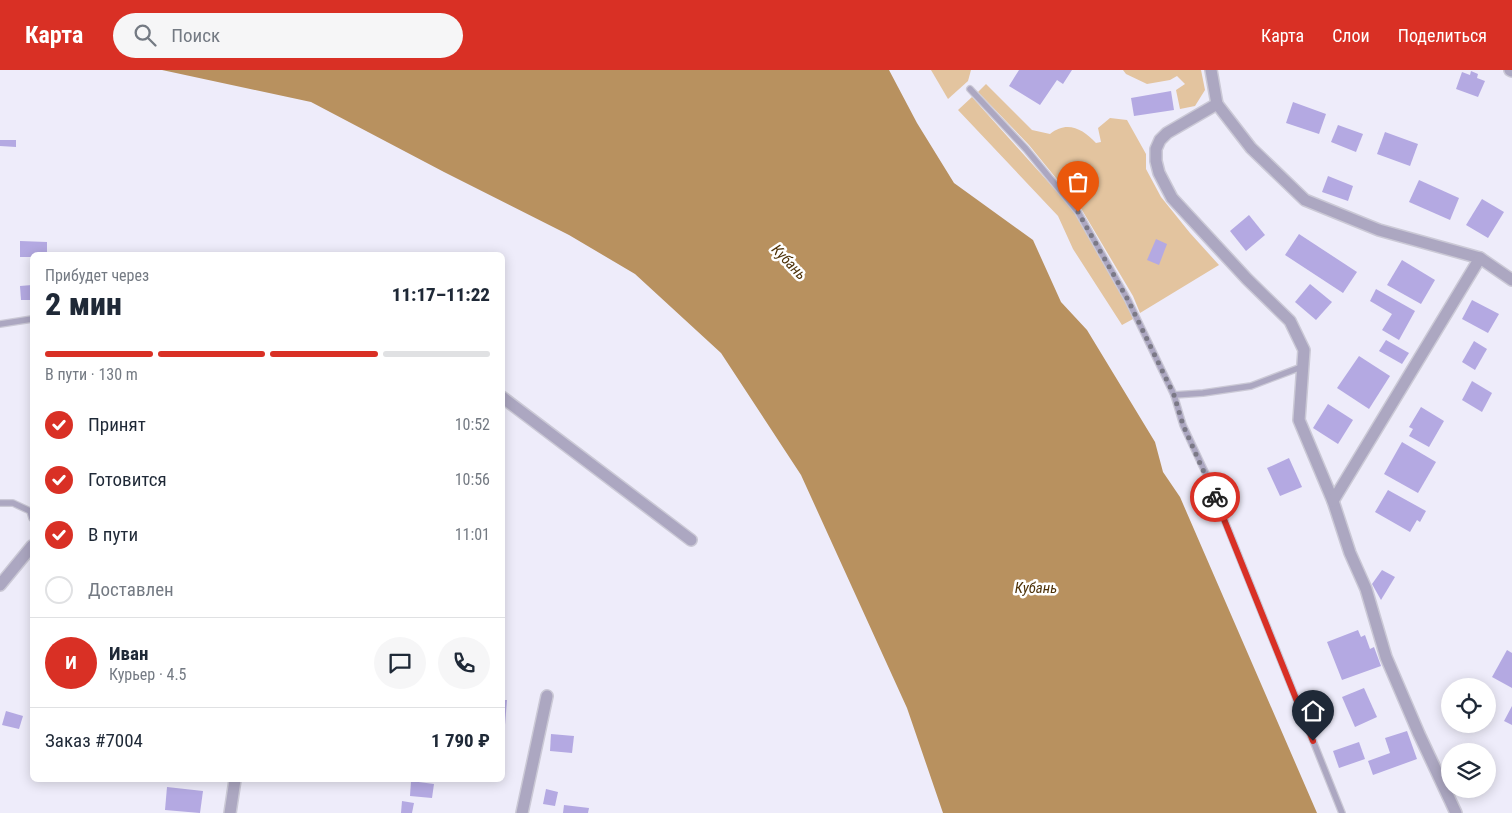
<!DOCTYPE html>
<html lang="ru">
<meta charset="utf-8">
<style>
:root{--surface:#fff;--page:#f6f6f7;--text:#1f2937;--muted:#747a83;--line:#e0e1e3;--accent:#d93025}
body{margin:0;font-family:"Roboto Condensed",sans-serif;background:var(--page);color:var(--text);height:100vh;display:flex;flex-direction:column;font-size:19px;white-space:nowrap}
*{box-sizing:border-box;margin:0}
p{font-size:16px;color:var(--muted)}
.icon{flex:none;width:28px;height:28px;fill:none;stroke:currentColor;stroke-width:2;stroke-linecap:round;stroke-linejoin:round}
.map{position:relative;flex:1;overflow:hidden}
.sheet{position:absolute;left:30px;top:182px;width:475px;height:530px;display:flex;flex-direction:column;background:var(--surface);border-radius:8px;box-shadow:0 2px 12px #0003}
.sheet>*{flex:none}
.controls{position:absolute;left:1441px;top:608px;display:grid;gap:10px}
.controls a{display:grid;place-items:center;width:55px;height:55px;border-radius:50%;background:var(--surface);box-shadow:0 2px 12px #0003;font-size:25px}
.pin{position:absolute;display:grid;place-items:center;width:42px;height:42px;color:#fff;margin:-51px -21px;border-radius:50% 50% 50% 0;rotate:-45deg;box-shadow:0 0 5px #0007}
.pin .icon{rotate:45deg}
.courier{position:absolute;display:grid;place-items:center;width:50px;height:50px;margin:-25px;border:4px solid #d93025;border-radius:50%;background:#fff;color:#222;box-shadow:0 1px 6px #0007}
.overview em{font-style:normal;font-weight:800}
.overview div{display:flex;flex-direction:column-reverse}
.overview{display:flex;align-items:center;justify-content:space-between;height:85px;padding:0 15px}
h1{font-size:32px;font-weight:800;line-height:38px}
.bar{display:grid;grid-template-columns:repeat(4,1fr);gap:8px 5px;align-content:center;height:60px;padding:0 15px}
.bar i{height:6px;border-radius:4px;background:var(--line)}
.bar .active{background:var(--accent)}
.bar p{grid-column:span 4}
.line{display:flex;align-items:center;gap:12px;padding:0 15px;border-top:1px solid var(--line)}
.line div{flex:1}
.round{display:grid;place-items:center;flex:none;width:52px;height:52px;border-radius:26px;background:var(--page)}
ol{padding:0 15px;list-style:none}
li{display:flex;align-items:center;gap:15px;height:55px}
li p{margin-inline-start:auto}
li .icon{padding:5px;border-radius:50%;background:var(--accent);color:#fff;stroke-width:4}
li:last-child{color:var(--muted)}
li i{width:28px;height:28px;border:2px solid var(--line);border-radius:50%}
header{display:flex;align-items:center;gap:30px;box-sizing:border-box;height:70px;padding:0 25px;background:var(--accent);color:#fff}
header strong{font-size:24px}
nav{display:flex;gap:28px;margin-inline-start:auto;font-size:18px}
.search{width:350px;height:45px;background:var(--page);display:flex;align-items:center;gap:12px;box-sizing:border-box;padding:0 18px;border-radius:28px;color:var(--muted);font-size:19px}
.map>svg:first-child{display:block}
</style>
<header>
<strong>Карта</strong>
<div class="search"><svg class="icon" aria-label="search" viewBox="0 0 24 24"><circle cx="10" cy="10" r="6"/><path d="M15 15l6 6"/></svg>Поиск</div>
<nav><a>Карта</a><a>Слои</a><a>Поделиться</a></nav>
</header>
<div class="map">
<svg width="1512" height="743" viewBox="0 0 1512 743">
<rect width="100%" height="100%" fill="#eeecfa"/>
<!-- green -->
<g fill="#e3c49f">
<polygon points="931,0 971,0 968,11 948,29"/>
<polygon points="1123,0 1201,0 1205,20 1195,36 1180,39 1176,20 1185,14 1177,6 1170,10 1147,14 1126,4"/>
<path d="M 986,14 L 1032,60 L 1050,64 C 1067,50 1083,59 1096,73 L 1101,72 L 1098,58 L 1110,48 L 1127,50 L 1146,84 L 1146,99 L 1161,127 L 1190,163 L 1219,195 L 1140,243 L 1133,226 L 1082,140 L 1029,75 L 978,22 Z"/>
<polygon points="972,27 1078,145 1127,232 1133,249 1122,255 1073,179 1058,146 958,40"/>
</g>
<!-- water -->
<polygon fill="#b8915f" points="162,0 889,0 917,53 954,113 1033,170 1061,232 1087,260 1155,372 1163,402 1180,427 1317,743 943,743 907,638 801,405 721,283 635,204 569,165 444,102 311,32"/>
<!-- building -->
<g fill="#b4a9e2">
<polygon points="1019,0 1072,0 1063,14 1057,10 1040,35 1009,16"/>
<polygon points="1471,1 1478,4 1477,8 1485,11 1478,27 1456,19 1462,2 1470,5"/>
<polygon points="1171,21 1174,40 1134,46 1131,28"/>
<polygon points="1293,32 1326,44 1319,64 1286,53"/>
<polygon points="1338,55 1363,64 1356,82 1331,72"/>
<polygon points="1385,62 1418,74 1410,96 1377,84"/>
<polygon points="0,70 16,70 16,77 0,76"/>
<polygon points="1328,106 1353,116 1348,131 1322,122"/>
<polygon points="1419,110 1459,128 1450,150 1409,132"/>
<polygon points="1482,129 1504,142 1488,168 1466,155"/>
<polygon points="1249,145 1265,165 1246,181 1230,161"/>
<polygon points="1299,164 1357,202 1343,223 1285,185"/>
<polygon points="1156,169 1167,174 1159,195 1147,190"/>
<polygon points="20,171 47,172 47,185 32,185 32,187 20,187"/>
<polygon points="1402,190 1435,210 1421,234 1387,215"/>
<polygon points="1310,214 1332,232 1316,250 1295,232"/>
<polygon points="32,215 32,230 21,230 20,216"/>
<polygon points="1376,219 1415,241 1399,270 1382,260 1392,244 1370,231"/>
<polygon points="1472,230 1499,244 1488,263 1462,249"/>
<polygon points="1386,270 1409,283 1402,294 1379,281"/>
<polygon points="1474,271 1487,279 1475,300 1462,292"/>
<polygon points="1359,286 1390,306 1369,339 1337,318"/>
<polygon points="1472,311 1492,323 1482,342 1462,330"/>
<polygon points="1328,334 1353,350 1338,374 1313,358"/>
<polygon points="1421,337 1444,351 1429,377 1409,366 1413,359 1409,357"/>
<polygon points="1402,372 1436,392 1418,423 1384,404"/>
<polygon points="1289,388 1302,417 1280,426 1267,398"/>
<polygon points="1388,420 1426,441 1420,452 1417,450 1410,462 1375,442"/>
<polygon points="1382,500 1395,507 1381,530 1372,514"/>
<polygon points="1358,560 1361,567 1365,565 1370,579 1374,577 1381,596 1342,610 1327,572"/>
<polygon points="1507,580 1512,583 1512,618 1492,607"/>
<polygon points="1364,618 1377,647 1355,657 1342,627"/>
<polygon points="502,630 507,630 505,655 502,655"/>
<polygon points="1512,636 1512,655 1504,651"/>
<polygon points="6,641 23,646 19,659 2,655"/>
<polygon points="1407,661 1417,689 1373,705 1368,691 1390,683 1385,668"/>
<polygon points="551,664 574,666 572,683 550,681"/>
<polygon points="1359,672 1365,689 1339,698 1333,681"/>
<polygon points="411,711 434,714 432,728 410,726"/>
<polygon points="167,717 203,721 200,743 165,740"/>
<polygon points="546,719 558,722 555,736 543,734"/>
<polygon points="402,731 414,733 412,743 401,743"/>
<polygon points="564,735 589,738 588,743 563,743"/>
</g>
<g fill="none" stroke-linecap="round" stroke-linejoin="round">
<defs>
<g id="service">
<polyline points="970,19 1026,79 1078,142 1128,230 1174,325 1183,355 1206,404 1342,743"/>
<polyline points="0,254 32,249"/>
<polyline points="1174,325 1203,323 1251,316 1304,296"/>
<polyline points="0,433 13,433 30,441 32,448"/>
</g>
<g id="minor">
<polyline points="1211,0 1217,34 1251,78 1305,130 1379,160 1480,188 1512,210"/>
<polyline points="1510,0 1512,1"/>
<polyline points="1217,34 1167,63 1160,70 1156,79 1156,91 1159,103 1172,128 1247,209 1290,251 1304,280 1299,350 1333,431 1350,483 1366,519 1386,587 1419,664 1456,743"/>
<polyline points="502,327 691,470"/>
<polyline points="1333,431 1480,188"/>
<polyline points="0,515 32,476"/>
<polyline points="230,743 235,710"/>
<polyline points="522,743 547,626"/>
</g>
</defs>
<!-- service casing -->
<use href="#service" stroke="#cbc9d6" stroke-width="8"/>
<!-- minor casing -->
<use href="#minor" stroke="#cbc9d6" stroke-width="14"/>
<!-- service -->
<use href="#service" stroke="#aca7c1" stroke-width="5.5"/>
<!-- minor -->
<use href="#minor" stroke="#aca7c1" stroke-width="11"/>
</g>
<g fill="none" stroke-linecap="round" stroke-linejoin="round">
<!-- done -->
<polyline stroke="#7b7986" stroke-width="5" stroke-dasharray="0 9" points="1078,142 1128,230 1174,325 1183,355 1215,427"/>
<!-- route -->
<polyline stroke="#d93025" stroke-width="6" points="1215,427 1313,671"/>
</g>
<g text-anchor="middle" stroke-width="5" stroke-linejoin="round" paint-order="stroke">
<!-- water labels -->
<g font-size="15" font-style="italic" fill="#4e3208" stroke="#fff">
<text transform="translate(789 192) rotate(46)" y="5">Кубань</text>
<text x="1036" y="523">Кубань</text>
</g>
</g>
</svg>
<div class="controls">
<a><svg class="icon" aria-label="locate" viewBox="0 0 24 24"><circle cx="12" cy="12" r="6"/><path d="M12 2v4M12 18v4M2 12h4M18 12h4"/></svg></a>
<a><svg class="icon" aria-label="layers" viewBox="0 0 24 24"><path d="M12 4l9 5-9 5-9-5zM3 14l9 5 9-5"/></svg></a>
</div>
<div class="pin" style="left:1078px;top:142px;background:#ea580c"><svg class="icon" aria-label="bag" viewBox="0 0 24 24"><path d="M5 8h14l-1 12H6zM9 8a3 3 0 0 1 6 0"/></svg></div>
<div class="pin" style="left:1313px;top:671px;background:#1f2937"><svg class="icon" aria-label="home" viewBox="0 0 24 24"><path d="M3 11l9-7 9 7M6 9v11h12V9"/></svg></div>
<div class="courier" style="left:1215px;top:427px"><svg class="icon" aria-label="bike" viewBox="0 0 24 24"><circle cx="6" cy="16" r="4"/><circle cx="18" cy="16" r="4"/><path d="M6 16l4-8h5l3 8M10 8l3 8H6M13 5h3"/></svg></div>
<section class="sheet">
<div class="overview"><div><h1>2 мин</h1><p>Прибудет через</p></div><em>11:17–11:22</em></div>
<div class="bar"><i class="active"></i><i class="active"></i><i class="active"></i><i></i><p>В пути · 130 m</p></div>
<ol>
<li><svg class="icon" aria-label="check" viewBox="0 0 24 24"><path d="M5 12l5 5 9-10"/></svg>Принят<p>10:52</p></li>
<li><svg class="icon" aria-label="check" viewBox="0 0 24 24"><path d="M5 12l5 5 9-10"/></svg>Готовится<p>10:56</p></li>
<li><svg class="icon" aria-label="check" viewBox="0 0 24 24"><path d="M5 12l5 5 9-10"/></svg>В пути<p>11:01</p></li>
<li><i></i>Доставлен</li>
</ol>
<div class="line" style="height:90px"><b class="round" style="background:var(--accent);color:#fff">И</b><div><b>Иван</b><p>Курьер · 4.5</p></div><a class="round"><svg class="icon" aria-label="chat" viewBox="0 0 24 24"><path d="M4 5h16v11H9l-5 4z"/></svg></a><a class="round"><svg class="icon" aria-label="phone" viewBox="0 0 24 24"><path d="M5 4h4l2 5-3 2q2 4 5 5l2-3 5 2v4C11 20 4 13 5 4z"/></svg></a></div>
<div class="line" style="height:65px"><div>Заказ #7004</div><b>1 790 ₽</b></div>
</section>
</div>
